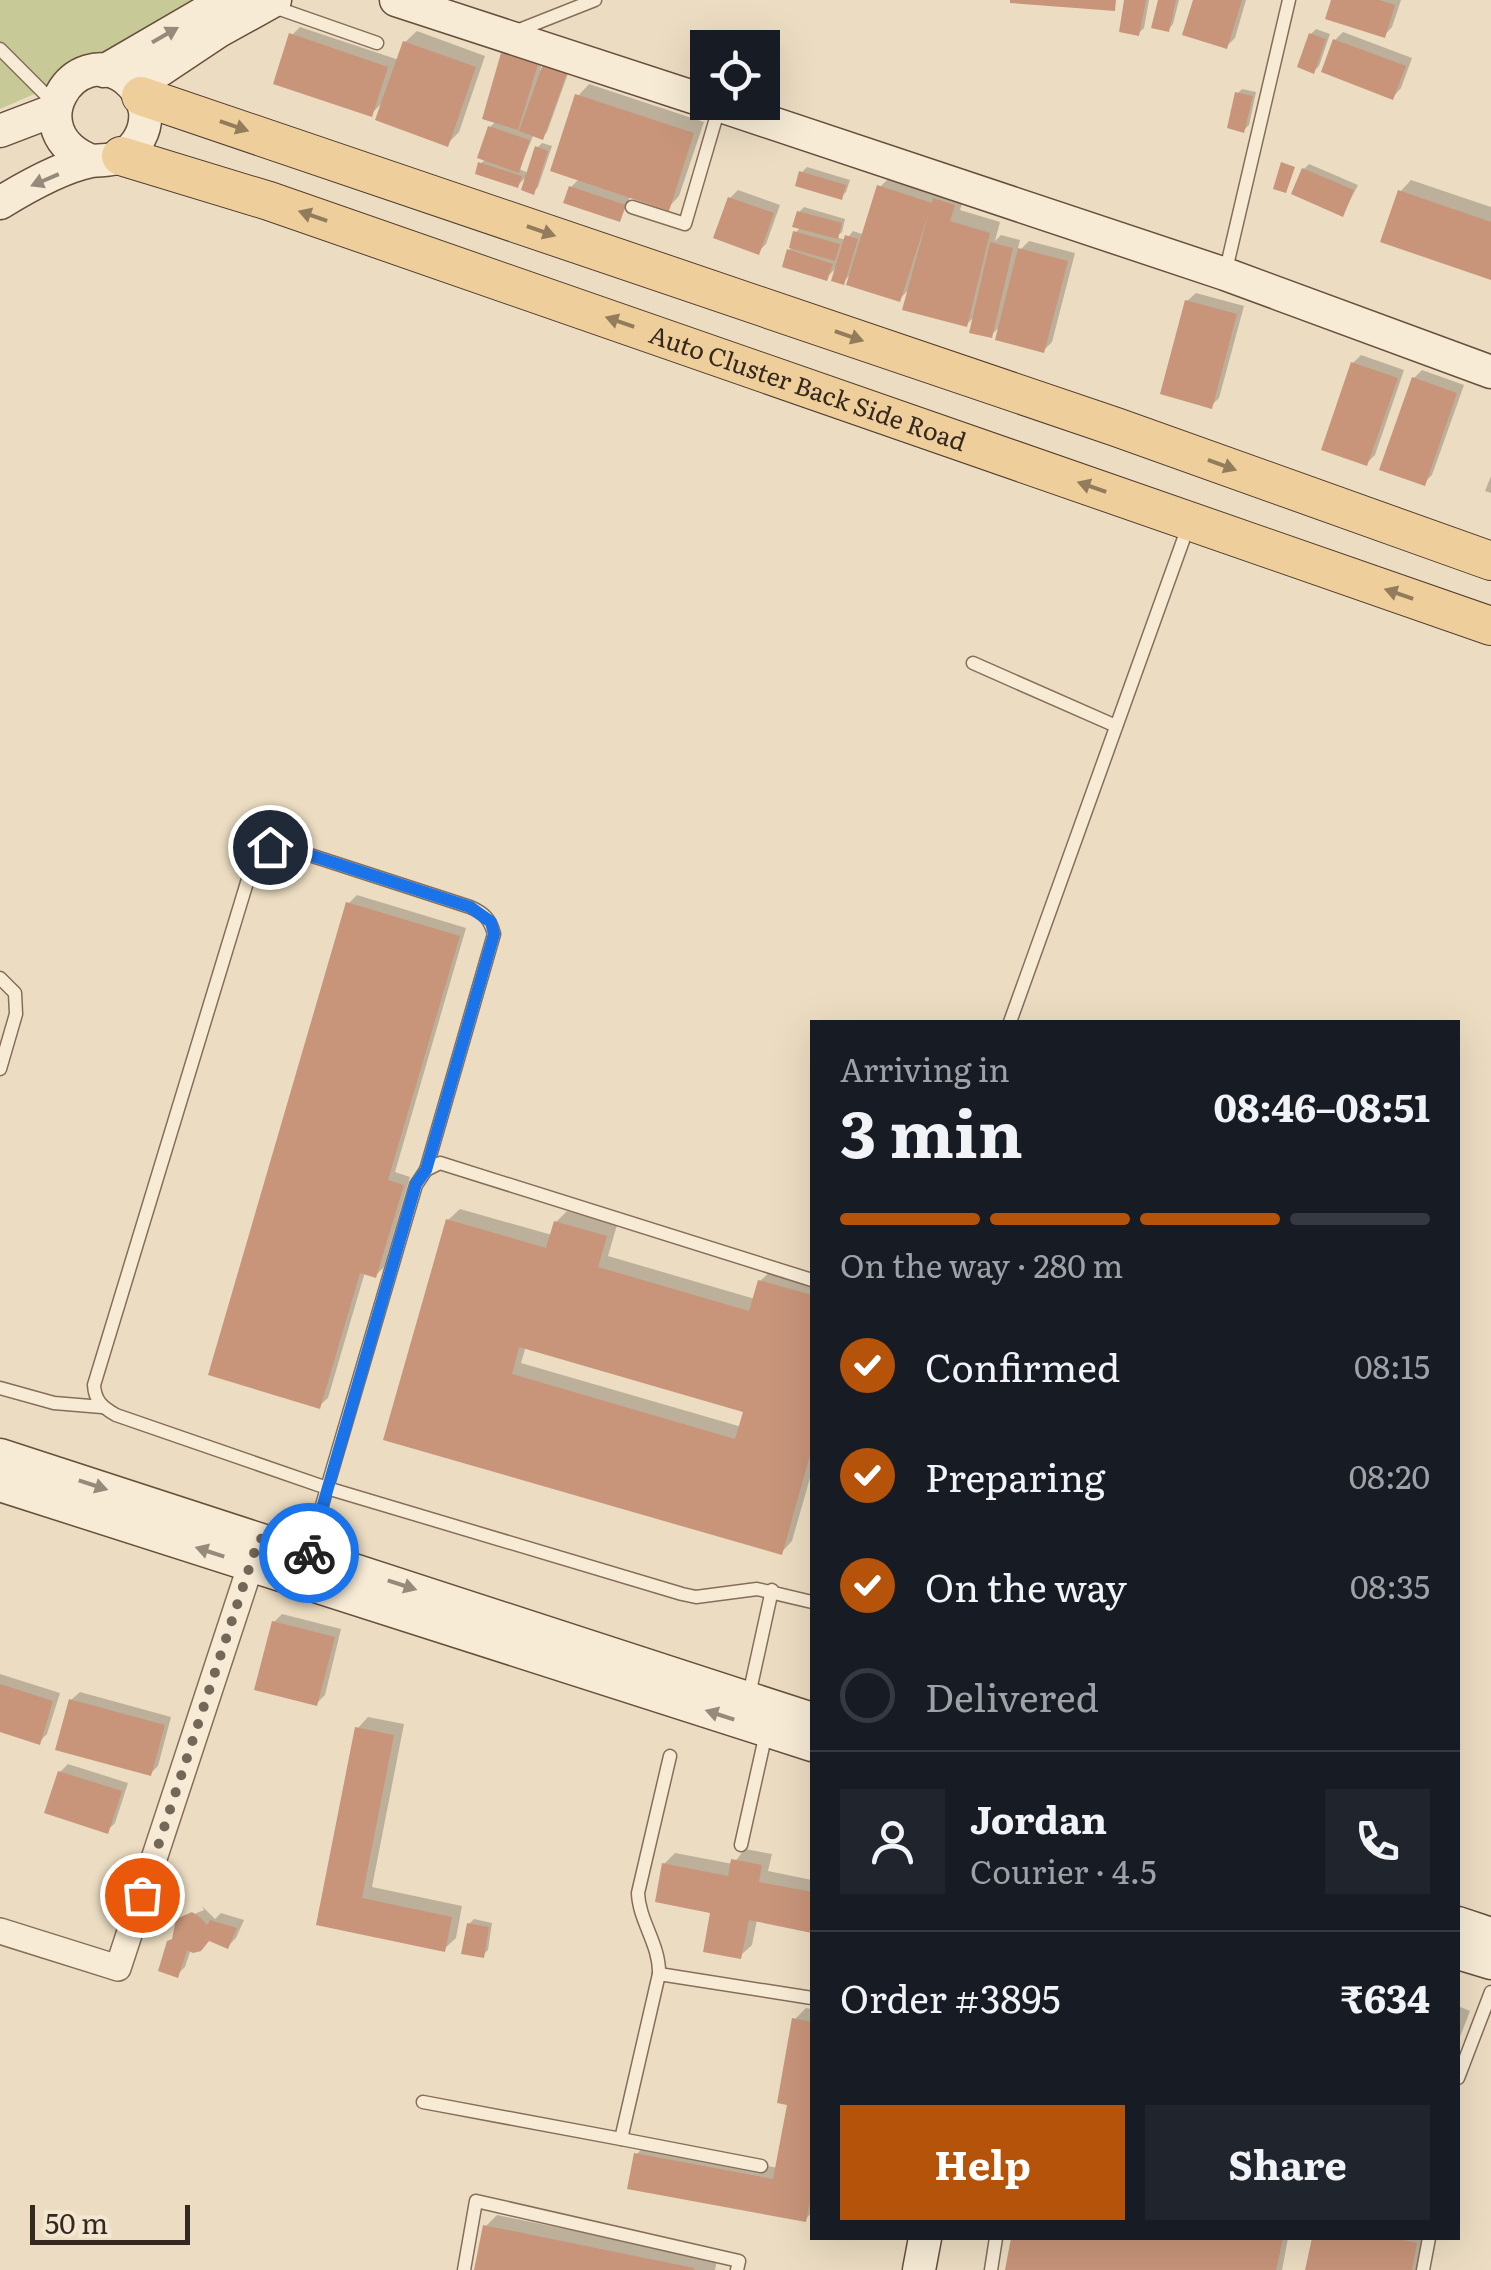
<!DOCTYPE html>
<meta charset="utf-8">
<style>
:root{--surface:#171b24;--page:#20242c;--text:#f1f3f6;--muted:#9ea1a6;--line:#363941;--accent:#b45309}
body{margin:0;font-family:Literata,serif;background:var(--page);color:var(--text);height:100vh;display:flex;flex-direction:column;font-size:38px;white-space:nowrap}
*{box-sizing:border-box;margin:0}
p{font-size:32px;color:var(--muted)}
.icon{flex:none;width:55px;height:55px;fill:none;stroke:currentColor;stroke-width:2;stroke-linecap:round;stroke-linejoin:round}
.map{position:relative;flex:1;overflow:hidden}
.details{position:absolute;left:810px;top:1020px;width:650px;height:1220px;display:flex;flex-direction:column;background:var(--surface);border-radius:0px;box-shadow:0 10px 40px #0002}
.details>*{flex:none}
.controls{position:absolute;left:690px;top:30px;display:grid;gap:20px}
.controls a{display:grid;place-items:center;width:90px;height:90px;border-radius:0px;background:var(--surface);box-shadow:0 10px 40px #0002;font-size:50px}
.scale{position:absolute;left:30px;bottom:25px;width:160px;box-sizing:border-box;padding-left:10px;border:5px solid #35281e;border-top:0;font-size:28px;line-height:35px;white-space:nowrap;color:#35281e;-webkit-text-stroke:8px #f4e7d1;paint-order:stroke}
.pin{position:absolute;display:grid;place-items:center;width:85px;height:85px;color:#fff;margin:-42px;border:5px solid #fff;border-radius:50%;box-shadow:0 2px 10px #0007}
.courier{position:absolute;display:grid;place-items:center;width:100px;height:100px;margin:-50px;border:8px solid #1a73e8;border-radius:50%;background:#fff;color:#222;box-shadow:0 2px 12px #0007}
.headline em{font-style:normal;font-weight:700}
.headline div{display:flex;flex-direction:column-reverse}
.headline{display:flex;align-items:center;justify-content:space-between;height:170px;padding:0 30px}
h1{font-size:65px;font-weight:700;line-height:75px}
.bar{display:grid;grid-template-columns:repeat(4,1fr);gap:15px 10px;align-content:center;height:120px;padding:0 30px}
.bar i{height:12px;border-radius:8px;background:var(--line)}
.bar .active{background:var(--accent)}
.bar p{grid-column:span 4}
.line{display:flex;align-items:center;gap:25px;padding:0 30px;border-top:2px solid var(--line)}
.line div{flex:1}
.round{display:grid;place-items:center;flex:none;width:105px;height:105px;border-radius:0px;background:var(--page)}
ol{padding:0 30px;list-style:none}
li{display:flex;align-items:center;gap:30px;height:110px}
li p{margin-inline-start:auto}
li .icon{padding:10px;border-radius:50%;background:var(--accent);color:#fff;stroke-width:4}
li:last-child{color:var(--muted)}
li i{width:55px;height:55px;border:5px solid var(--line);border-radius:50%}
.cta{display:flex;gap:20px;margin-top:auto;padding:20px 30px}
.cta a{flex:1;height:115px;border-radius:0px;background:var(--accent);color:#fff;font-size:40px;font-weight:700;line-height:115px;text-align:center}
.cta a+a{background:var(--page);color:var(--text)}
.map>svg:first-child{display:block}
</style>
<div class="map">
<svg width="1491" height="2270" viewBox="0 0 1491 2270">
<rect width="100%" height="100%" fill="#ecddc2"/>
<!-- green -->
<polygon fill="#c7c997" points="0,0 250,0 0,109"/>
<!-- shadow -->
<g fill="#0003" fill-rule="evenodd">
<polygon points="1127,0 1149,0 1144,28 1139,33"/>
<polygon points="1160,0 1179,0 1173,24 1168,30"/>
<polygon points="1195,0 1246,0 1235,38 1227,46"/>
<polygon points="1334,0 1401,0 1392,27 1384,36"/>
<polygon points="300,27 399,60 405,42 417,31 485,56 459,132 447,144 385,100 371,114 292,35"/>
<polygon points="1316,29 1330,34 1319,66 1314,71 1311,34"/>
<polygon points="1343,32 1412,58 1401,88 1393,97 1335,40"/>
<polygon points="512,46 544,56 540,71 550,61 570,68 547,132 542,137 534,134 519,169 529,173 537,148 542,143 552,146 538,187 533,192 529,174 518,185 480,164 486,159 490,127 496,121 503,54"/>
<polygon points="589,84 704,122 679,196 668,208 631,195 620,219 571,187 580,178 578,96"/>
<polygon points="1242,89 1256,92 1249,125 1244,130 1237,94"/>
<polygon points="1309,164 1358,185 1343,214 1304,169"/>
<polygon points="807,167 850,180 846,192 841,197 802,172"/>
<polygon points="888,179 965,194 960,210 1000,222 995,241 1001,235 1020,240 1017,253 1029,241 1075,253 1052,342 1044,350 1001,326 991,335 976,315 966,325 910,288 899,300 853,272 843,282 838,266 826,278 785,265 796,232 801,227 799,212 804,207 845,219 842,232 836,237 846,240 853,231 865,235 880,187"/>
<polygon points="1411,180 1491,207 1491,277 1400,192"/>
<polygon points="738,190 780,205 766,244 758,252 730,198"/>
<polygon points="1196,293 1244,306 1219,398 1211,406 1187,301"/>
<polygon points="1361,355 1404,370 1375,455 1367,463 1353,363"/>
<polygon points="1422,370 1464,385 1432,475 1424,483 1414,378"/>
<polygon points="1491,476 1491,493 1485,491"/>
<polygon points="357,895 466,928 395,1172 410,1177 384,1267 376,1275 365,1272 328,1398 319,1406 349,903"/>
<path d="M 460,1209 L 552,1235 L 556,1222 L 567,1211 L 617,1225 L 608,1256 L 755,1299 L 760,1281 L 772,1270 L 812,1282 L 812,1471 L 792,1541 L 781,1553 L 386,1438 L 448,1220 ZM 526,1346 L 747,1410 L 742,1427 L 521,1363 Z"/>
<polygon points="282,1614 341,1629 325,1695 317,1703 274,1622"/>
<polygon points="0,1674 60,1693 47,1734 39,1742 0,1729"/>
<polygon points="80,1692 171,1717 158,1766 150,1774 71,1700"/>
<polygon points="368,1717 404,1724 372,1887 462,1906 456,1938 444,1949 318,1923 357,1729"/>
<polygon points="68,1764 128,1783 115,1823 107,1831 60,1772"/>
<polygon points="745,1849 772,1854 768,1871 812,1880 812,1931 757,1920 752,1945 740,1956 713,1911 664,1864 675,1853 733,1864"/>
<polygon points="202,1906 215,1919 221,1913 244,1920 236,1938 228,1946 210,1939 191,1949 185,1967 177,1975 175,1937 182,1919 204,1910"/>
<polygon points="474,1919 492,1923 488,1950 483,1955 469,1924"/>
<polygon points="1458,2006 1470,2011 1458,2042"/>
<polygon points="806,2008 812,2009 812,2212 806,2219 636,2155 647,2143 778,2168 790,2103 795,2019"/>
<polygon points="497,2215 717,2260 715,2270 477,2270 485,2227"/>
<polygon points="1014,2238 1288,2238 1282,2270 1007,2270"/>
<polygon points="1315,2238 1426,2238 1420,2270 1307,2270"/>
</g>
<!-- building -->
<g fill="#c8957a" fill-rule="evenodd">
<polygon points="1010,0 1116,0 1115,11 1010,3"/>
<polygon points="1124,0 1146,0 1139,36 1119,32"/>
<polygon points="1158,0 1176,0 1169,32 1151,28"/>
<polygon points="1193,0 1242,0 1227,49 1182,35"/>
<polygon points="1331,0 1379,0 1395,5 1385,38 1325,19"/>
<polygon points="289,33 388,67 372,117 273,84"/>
<polygon points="1309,33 1326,39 1314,74 1297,67"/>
<polygon points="1333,39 1406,66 1393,100 1321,72"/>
<polygon points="403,41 476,67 448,147 375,120"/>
<polygon points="501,53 538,64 518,130 482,119"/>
<polygon points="543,64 567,73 543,140 519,131"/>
<polygon points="1235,92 1253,96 1244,133 1227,128"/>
<polygon points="575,94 694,133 669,211 550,171"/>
<polygon points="488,126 530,140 519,173 477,158"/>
<polygon points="535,146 548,151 534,195 521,190"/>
<polygon points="478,162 522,176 518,188 475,174"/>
<polygon points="1281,162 1295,167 1286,193 1273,189"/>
<polygon points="1302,168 1354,190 1343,217 1291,194"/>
<polygon points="799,171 846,185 842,200 795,186"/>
<polygon points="877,185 932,203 933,198 955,205 950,221 990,233 967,327 902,310 929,212 900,302 846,285"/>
<polygon points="569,186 626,205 620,222 563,203"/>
<polygon points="1398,190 1491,222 1491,280 1380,242"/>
<polygon points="728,197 774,213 759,255 713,238"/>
<polygon points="797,211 842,223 838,239 792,227"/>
<polygon points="793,231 840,244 835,261 789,248"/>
<polygon points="845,235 858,239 844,285 831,281"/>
<polygon points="990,242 1013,248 992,338 969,333"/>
<polygon points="1018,248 1068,261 1044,353 995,340"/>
<polygon points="787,249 833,264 827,281 782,267"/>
<polygon points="1185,300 1237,314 1212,409 1160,394"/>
<polygon points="1351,362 1398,378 1367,466 1321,450"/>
<polygon points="1412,377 1457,393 1425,486 1379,470"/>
<polygon points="346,902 460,936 388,1180 404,1185 376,1278 360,1273 320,1409 208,1375"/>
<path d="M 446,1219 L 546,1248 L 554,1221 L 607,1236 L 598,1267 L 749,1311 L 758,1280 L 812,1295 L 812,1448 L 782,1555 L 383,1440 ZM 519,1347 L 743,1412 L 735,1439 L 512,1374 Z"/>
<polygon points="272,1621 335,1637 317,1706 254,1690"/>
<polygon points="0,1684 53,1701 40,1745 0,1732"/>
<polygon points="69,1699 165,1725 151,1776 55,1750"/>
<polygon points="355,1727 394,1735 362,1898 452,1917 445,1952 316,1925"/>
<polygon points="58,1771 122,1791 108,1834 44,1813"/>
<polygon points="731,1859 762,1865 759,1882 812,1892 812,1933 749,1920 741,1959 703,1952 710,1913 655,1902 662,1863 728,1876"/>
<polygon points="192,1912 201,1918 207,1925 210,1920 237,1928 228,1949 209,1941 201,1951 193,1953 187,1950 178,1978 158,1971 167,1941 172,1939 176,1919"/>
<polygon points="467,1923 489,1927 484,1958 461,1954"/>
<polygon points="792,2018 812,2022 812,2188 806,2222 627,2189 634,2153 773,2179 787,2105 777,2103"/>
<polygon points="483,2225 694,2268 694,2270 474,2270"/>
<polygon points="1011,2238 1283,2238 1276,2270 1005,2270"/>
<polygon points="1312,2238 1395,2238 1417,2243 1412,2270 1305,2270"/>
</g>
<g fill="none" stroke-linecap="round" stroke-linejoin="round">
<defs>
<g id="lane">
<polyline points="274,7 377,43"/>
<polyline points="514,32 595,0"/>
<polyline points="0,49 55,104"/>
<polyline points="632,207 685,224 719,108"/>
<polyline points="1225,274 1289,0"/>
<polyline points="973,663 1116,726"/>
<polyline points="0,978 15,993 16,1014 0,1069"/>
<polyline points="1010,1022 1189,524"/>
<polyline points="812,1280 440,1163 426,1170 416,1185 327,1488 682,1594 696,1597 757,1589 812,1602"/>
<polyline points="0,1388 54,1403 102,1407"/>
<path d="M 308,1554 L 327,1488 L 116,1415 C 102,1407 95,1401 94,1385 L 252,866 L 270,847 L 282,846 L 470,907 C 484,913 490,919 494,934 L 426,1170"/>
<polyline points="749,1695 772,1590"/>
<polyline points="741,1845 766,1733"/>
<path d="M 659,1974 C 660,1945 639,1921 638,1893 L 670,1756"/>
<polyline points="1458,2078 1491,1992"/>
<polyline points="423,2102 621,2139 659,1974 812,1998"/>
<polyline points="621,2139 761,2166"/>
<polyline points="464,2270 476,2201 739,2261 737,2270"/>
<polyline points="991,2270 996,2238"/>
<polyline points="1423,2270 1429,2238"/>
</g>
<polyline id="street" points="0,1931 118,1968 256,1549"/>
<g id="secondary">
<polyline points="396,0 708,102"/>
<polyline points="104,71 226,0"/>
<polyline points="135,87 219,31 275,0"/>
<polyline points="709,102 1225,274 1491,372"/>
<polyline points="0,131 55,110"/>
<path d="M 0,203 C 26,187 61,167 91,161 C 102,159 110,162 121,156 C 137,148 147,130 145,111 C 143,98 137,88 126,79 C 74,40 16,132 92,161"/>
<polyline points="0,1455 812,1719"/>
<polyline points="0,1485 812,1745"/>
<polyline points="1458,1923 1491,1934"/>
<polyline points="1458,1953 1491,1963"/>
<polyline points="919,2270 925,2238"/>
</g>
<g id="primary">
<polyline points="141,96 1116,427 1491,561"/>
<path id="s1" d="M 121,156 L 269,201 L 1491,626"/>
</g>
</defs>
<!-- lane casing -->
<use href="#lane" stroke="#856e5a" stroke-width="15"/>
<!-- street casing -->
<use href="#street" stroke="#856e5a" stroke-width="28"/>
<!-- secondary casing -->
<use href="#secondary" stroke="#664f3d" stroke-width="35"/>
<!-- primary casing -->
<use href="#primary" stroke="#533d2e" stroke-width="40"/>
<!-- lane -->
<use href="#lane" stroke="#f7ebd5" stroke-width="12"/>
<!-- street -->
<use href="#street" stroke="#f7ebd5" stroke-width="25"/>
<!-- secondary -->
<use href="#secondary" stroke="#f7ebd5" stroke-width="32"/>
<!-- primary -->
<use href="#primary" stroke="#eecf9b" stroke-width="38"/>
</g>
<!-- one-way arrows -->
<defs><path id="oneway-solid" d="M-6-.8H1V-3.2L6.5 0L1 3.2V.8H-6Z" transform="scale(2.5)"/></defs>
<g fill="#968a7a">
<use href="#oneway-solid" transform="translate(165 35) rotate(-30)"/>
<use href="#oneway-solid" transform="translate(45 180) rotate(157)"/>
<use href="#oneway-solid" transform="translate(93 1485) rotate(18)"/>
<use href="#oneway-solid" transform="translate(210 1552) rotate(-162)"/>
<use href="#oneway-solid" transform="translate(402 1585) rotate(18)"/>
<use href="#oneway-solid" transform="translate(720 1715) rotate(-162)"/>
</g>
<g fill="#927c5c">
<use href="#oneway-solid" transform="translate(234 126) rotate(19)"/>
<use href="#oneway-solid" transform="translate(313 216) rotate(-161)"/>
<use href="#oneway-solid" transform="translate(541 231) rotate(19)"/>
<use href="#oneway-solid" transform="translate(620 322) rotate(-161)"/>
<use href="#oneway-solid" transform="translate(849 336) rotate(19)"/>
<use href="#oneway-solid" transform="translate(1222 465) rotate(20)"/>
<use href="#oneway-solid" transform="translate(1092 487) rotate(-161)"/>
<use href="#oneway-solid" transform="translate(1399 594) rotate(-161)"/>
</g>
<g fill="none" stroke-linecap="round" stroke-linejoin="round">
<!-- done -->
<polyline stroke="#756757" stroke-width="10" stroke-dasharray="0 18" points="142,1895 259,1538 309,1553"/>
<!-- route -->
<polyline stroke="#1a73e8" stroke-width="12" points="270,847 282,846 470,907 491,922 494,934 426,1170 416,1184 309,1553"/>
</g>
<g text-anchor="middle" stroke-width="9" stroke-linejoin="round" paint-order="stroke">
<!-- street labels -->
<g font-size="25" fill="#35281e" stroke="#f4e7d1">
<text dy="9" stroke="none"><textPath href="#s1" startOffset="725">Auto Cluster Back Side Road</textPath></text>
</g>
</g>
</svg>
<div class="controls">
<a><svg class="icon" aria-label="locate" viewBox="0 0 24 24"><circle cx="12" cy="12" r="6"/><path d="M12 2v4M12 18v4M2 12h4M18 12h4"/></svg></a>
</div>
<div class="scale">50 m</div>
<div class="pin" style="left:142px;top:1895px;background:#ea580c"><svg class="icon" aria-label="bag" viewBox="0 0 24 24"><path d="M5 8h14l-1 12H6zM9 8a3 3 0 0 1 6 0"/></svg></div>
<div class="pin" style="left:270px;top:847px;background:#1f2937"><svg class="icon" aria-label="home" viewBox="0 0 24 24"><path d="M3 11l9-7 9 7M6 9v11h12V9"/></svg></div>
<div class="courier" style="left:309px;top:1553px"><svg class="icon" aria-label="bike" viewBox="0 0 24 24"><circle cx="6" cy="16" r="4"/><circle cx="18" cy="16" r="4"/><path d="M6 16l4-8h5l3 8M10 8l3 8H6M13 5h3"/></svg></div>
<section class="details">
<div class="headline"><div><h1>3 min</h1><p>Arriving in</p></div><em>08:46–08:51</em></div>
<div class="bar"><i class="active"></i><i class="active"></i><i class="active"></i><i></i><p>On the way · 280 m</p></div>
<ol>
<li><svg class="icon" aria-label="check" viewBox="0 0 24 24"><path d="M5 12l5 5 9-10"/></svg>Confirmed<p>08:15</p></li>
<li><svg class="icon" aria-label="check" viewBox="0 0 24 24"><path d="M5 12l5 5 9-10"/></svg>Preparing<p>08:20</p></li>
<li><svg class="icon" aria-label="check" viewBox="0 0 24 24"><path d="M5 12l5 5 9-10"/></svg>On the way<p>08:35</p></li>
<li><i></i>Delivered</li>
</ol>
<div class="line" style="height:180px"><a class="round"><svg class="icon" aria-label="person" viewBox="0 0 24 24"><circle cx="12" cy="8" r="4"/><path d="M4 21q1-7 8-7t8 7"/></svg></a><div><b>Jordan</b><p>Courier · 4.5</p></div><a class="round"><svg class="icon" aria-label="phone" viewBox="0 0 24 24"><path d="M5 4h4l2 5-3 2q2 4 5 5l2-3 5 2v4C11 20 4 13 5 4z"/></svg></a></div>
<div class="line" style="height:130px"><div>Order #3895</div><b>₹634</b></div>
<div class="cta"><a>Help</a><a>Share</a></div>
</section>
</div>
